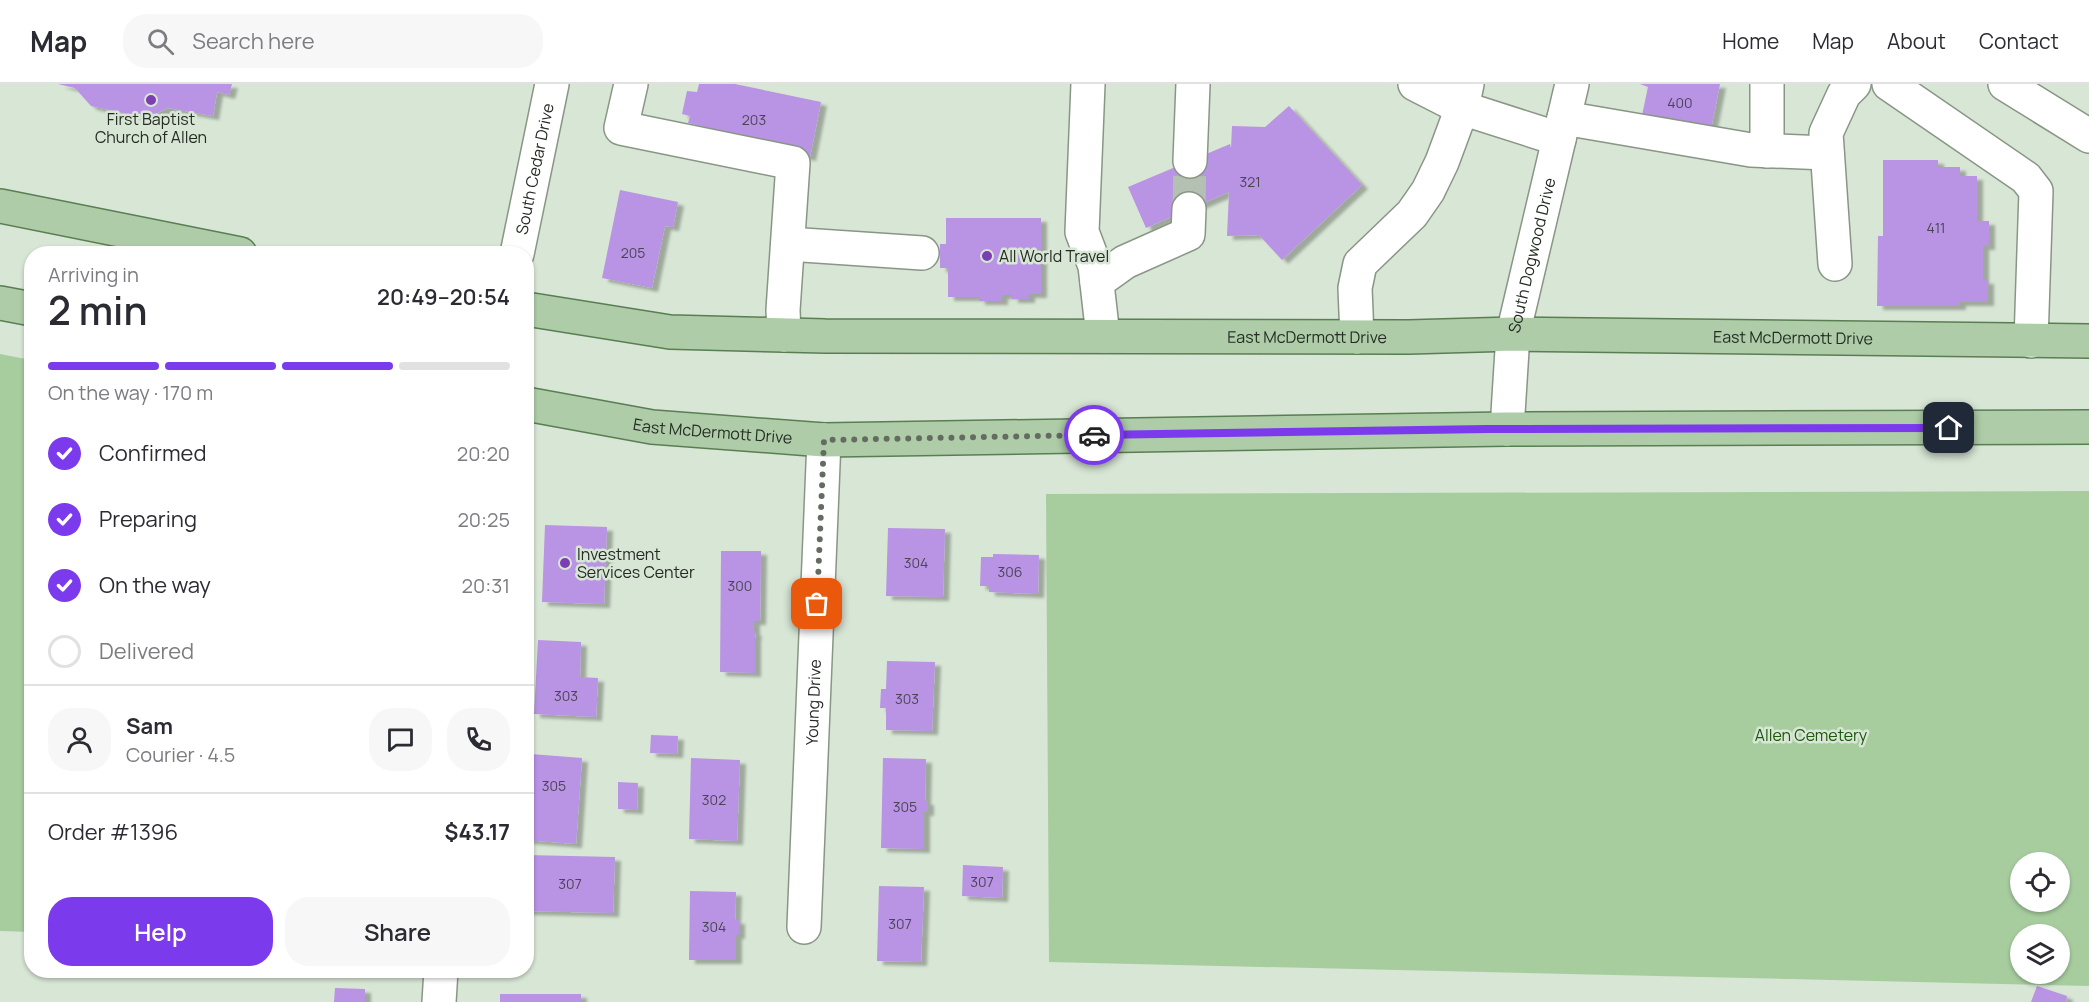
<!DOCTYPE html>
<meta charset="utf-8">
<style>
:root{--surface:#fff;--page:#f7f7f7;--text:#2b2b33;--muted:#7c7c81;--line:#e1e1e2;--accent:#7c3aed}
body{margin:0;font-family:Manrope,sans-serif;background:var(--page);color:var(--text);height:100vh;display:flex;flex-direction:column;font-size:22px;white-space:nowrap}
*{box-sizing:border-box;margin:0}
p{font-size:20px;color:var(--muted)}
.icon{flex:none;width:33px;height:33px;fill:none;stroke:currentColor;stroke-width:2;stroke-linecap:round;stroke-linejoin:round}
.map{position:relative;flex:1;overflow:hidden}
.details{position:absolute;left:24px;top:162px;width:510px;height:732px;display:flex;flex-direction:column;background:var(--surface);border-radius:24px;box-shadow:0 2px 4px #0004}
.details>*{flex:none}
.fabs{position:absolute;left:2010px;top:768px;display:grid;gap:12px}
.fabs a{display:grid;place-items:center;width:60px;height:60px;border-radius:50%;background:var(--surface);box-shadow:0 2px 4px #0004;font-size:30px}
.pin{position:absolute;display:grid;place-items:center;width:51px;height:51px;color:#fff;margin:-26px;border-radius:12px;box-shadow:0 3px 9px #0006}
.courier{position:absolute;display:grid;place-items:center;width:60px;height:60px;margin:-30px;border:4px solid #7c3aed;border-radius:50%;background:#fff;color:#222;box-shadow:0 2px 8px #0007}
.overview em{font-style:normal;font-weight:600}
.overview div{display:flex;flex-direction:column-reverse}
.overview{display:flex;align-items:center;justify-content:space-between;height:102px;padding:0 24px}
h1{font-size:39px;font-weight:600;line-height:45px}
.bar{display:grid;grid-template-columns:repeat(4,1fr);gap:9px 6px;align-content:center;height:72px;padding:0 24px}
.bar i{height:8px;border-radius:4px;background:var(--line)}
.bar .on{background:var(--accent)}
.bar p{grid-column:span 4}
.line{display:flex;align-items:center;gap:15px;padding:0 24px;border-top:2px solid var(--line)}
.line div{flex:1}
.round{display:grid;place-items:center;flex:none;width:63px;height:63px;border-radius:24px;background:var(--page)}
ol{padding:0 24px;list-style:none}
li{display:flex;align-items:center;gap:18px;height:66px}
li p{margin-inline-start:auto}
li .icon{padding:6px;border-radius:50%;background:var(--accent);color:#fff;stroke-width:4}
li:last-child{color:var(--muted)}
li i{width:33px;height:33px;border:3px solid var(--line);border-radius:50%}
.cta{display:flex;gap:12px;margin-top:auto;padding:12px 24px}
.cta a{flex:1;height:69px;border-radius:24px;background:var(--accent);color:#fff;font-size:24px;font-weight:600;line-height:69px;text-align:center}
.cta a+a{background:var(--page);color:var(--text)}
header{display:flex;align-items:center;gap:36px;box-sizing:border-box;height:84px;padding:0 30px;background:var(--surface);border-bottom:2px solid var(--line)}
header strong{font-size:28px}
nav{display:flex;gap:33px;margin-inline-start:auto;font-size:21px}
.search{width:420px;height:54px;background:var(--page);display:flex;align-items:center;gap:15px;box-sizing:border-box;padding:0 21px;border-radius:24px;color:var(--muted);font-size:22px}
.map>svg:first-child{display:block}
</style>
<header>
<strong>Map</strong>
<div class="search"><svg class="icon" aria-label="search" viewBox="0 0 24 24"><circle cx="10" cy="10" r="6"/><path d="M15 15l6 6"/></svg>Search here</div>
<nav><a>Home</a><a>Map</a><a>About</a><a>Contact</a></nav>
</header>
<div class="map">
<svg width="2089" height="918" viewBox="0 0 2089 918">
<defs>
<filter id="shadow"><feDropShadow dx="6" dy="4" stdDeviation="1.5" flood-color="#0004"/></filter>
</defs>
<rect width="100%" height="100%" fill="#d8e6d5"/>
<!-- green -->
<g fill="#a7cd9f" fill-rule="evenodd">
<polygon points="27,262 32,263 31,848 0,847 0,270 26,275"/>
<path d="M 2089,407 L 2089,902 L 1049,878 L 1046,410 ZM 2020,778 L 2060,778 L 2060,818 L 2020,818 ZM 2020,850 L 2060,850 L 2060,890 L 2020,890 Z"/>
</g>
<!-- building -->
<g fill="#b993e4" filter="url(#shadow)">
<polygon points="58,0 232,0 229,11 217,8 213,32 168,24 147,34 91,22 75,4"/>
<polygon points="699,0 735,0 821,18 810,73 699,50 701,42 688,39 690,32 682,30 687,7 697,8"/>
<polygon points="1640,0 1720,0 1710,50 1641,36 1648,3"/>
<polygon points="1289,22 1362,101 1282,176 1259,151 1227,152 1229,108 1146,144 1128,103 1230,60 1231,64 1232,42 1265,43"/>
<polygon points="1883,76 1938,76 1938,83 1960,83 1960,92 1977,92 1977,137 1989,137 1989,162 1983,162 1983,196 1988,196 1988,218 1960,218 1960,222 1877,222 1878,152 1883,152"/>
<polygon points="620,106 678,118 673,143 665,142 652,204 602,194"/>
<polygon points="946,134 1041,134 1041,210 1029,210 1029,215 1012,215 1012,211 1002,211 1002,217 979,217 979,213 948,213 948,184 940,184 940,160 946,160"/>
<polygon points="545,441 607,443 604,520 542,518"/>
<polygon points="888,444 945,445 943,513 886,512"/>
<polygon points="721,467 761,467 760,537 754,537 754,548 756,548 755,554 755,589 720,588"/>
<polygon points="993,470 1039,471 1038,510 989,508 989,502 980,502 981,473 993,473"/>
<polygon points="538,556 581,558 580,593 598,594 596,633 534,630"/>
<polygon points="887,577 935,578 932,647 886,646 886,624 880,624 881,605 886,605"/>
<polygon points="651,651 678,652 677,670 650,669"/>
<polygon points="531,670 582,674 576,760 526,756"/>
<polygon points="691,674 740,676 737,757 689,755"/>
<polygon points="883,674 926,675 925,717 928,717 928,728 924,728 924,765 881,764"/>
<polygon points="618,698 638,699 637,726 618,725"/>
<polygon points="526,771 615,773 613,829 526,827"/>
<polygon points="963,781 1003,783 1002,814 962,812"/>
<polygon points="879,802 924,803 921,878 877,877"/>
<polygon points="690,807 736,808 735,836 739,836 739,851 736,851 736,876 689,876"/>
<polygon points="2037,902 2067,912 2066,918 2031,918"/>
<polygon points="335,904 365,905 365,918 334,918"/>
<rect x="500" y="910" width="81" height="8"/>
</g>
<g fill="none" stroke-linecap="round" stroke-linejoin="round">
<!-- minor-tunnel -->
<polyline stroke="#b4c1b2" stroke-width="33" stroke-dasharray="33 16" stroke-linecap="butt" points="1189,125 1190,77"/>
<defs>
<g id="minor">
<polyline points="631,0 621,44 793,79 783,226 784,251"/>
<polyline points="1088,0 1082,148 1095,182 1103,252"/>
<polyline points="1415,0 1462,24 1559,55"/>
<polyline points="1889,0 2026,94 2036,107 2031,257"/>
<polyline points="2005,0 2089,52"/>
<polyline points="1564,34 1751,66 1827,69"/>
<polyline points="1767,67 1767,0"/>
<polyline points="1190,77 1193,0"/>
<polyline points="788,160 922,169"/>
<path id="s1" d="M 517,170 L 552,0"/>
<polyline points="1835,180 1826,49 1844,10 1854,0"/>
<polyline points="1097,198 1125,178 1188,150 1189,125"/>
<polyline points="1357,253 1355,204 1360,180 1412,130 1428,107 1442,78 1462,24 1467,0"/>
<path id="s2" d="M 1507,345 L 1513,250 L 1572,0"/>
<path id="s3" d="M 804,843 L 824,356"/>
<polyline points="439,918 441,886"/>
</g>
<g id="major">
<polyline points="0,122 240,170"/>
<polyline points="0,219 32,225"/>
<path id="s4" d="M 526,225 L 670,248 L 825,252 L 1409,253 L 1513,250 L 2089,257"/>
<path id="s5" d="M 526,320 L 652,343 L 824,356 L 1507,345 L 2089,343"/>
</g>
</defs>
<!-- minor casing -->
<use href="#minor" stroke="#899686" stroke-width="36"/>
<!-- major casing -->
<use href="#major" stroke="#5a7e53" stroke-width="36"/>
<!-- minor -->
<use href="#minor" stroke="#fff" stroke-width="33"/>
<!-- major -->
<use href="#major" stroke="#adcca7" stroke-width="33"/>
</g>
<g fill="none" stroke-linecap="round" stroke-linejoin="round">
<!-- done -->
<polyline stroke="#646c62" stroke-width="6" stroke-dasharray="0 10.8" points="817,520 824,356 1094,351"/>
<!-- route -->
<polyline stroke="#7c3aed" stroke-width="8" points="1094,351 1487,345 1949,344"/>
</g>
<!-- markers -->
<g fill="#7c3eb3" stroke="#d8e6d5" stroke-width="2">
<circle cx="151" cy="16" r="6"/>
<circle cx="987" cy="172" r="6"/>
<circle cx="565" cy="479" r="6"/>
</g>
<g text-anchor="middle" stroke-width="5" stroke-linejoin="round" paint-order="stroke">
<!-- number labels -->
<g font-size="14" fill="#4a4554">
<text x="1680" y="24">400</text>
<text x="754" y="41">203</text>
<text x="1250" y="103">321</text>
<text x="1936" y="149">411</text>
<text x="633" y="174">205</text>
<text x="916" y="484">304</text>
<text x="1010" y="493">306</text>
<text x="740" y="507">300</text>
<text x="566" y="617">303</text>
<text x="907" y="620">303</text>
<text x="554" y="707">305</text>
<text x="714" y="721">302</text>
<text x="905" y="728">305</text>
<text x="982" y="803">307</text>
<text x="570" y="805">307</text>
<text x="900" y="845">307</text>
<text x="714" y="848">304</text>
</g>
<!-- poi labels -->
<g font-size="16" fill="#252b24" stroke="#d8e6d5" text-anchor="start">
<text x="151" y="41" text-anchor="middle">First Baptist<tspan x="151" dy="18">Church of Allen</tspan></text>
<text x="999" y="178">All World Travel</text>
<text x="577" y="476">Investment<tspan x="577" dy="18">Services Center</tspan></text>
</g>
<!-- street labels -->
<g font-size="16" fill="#252b24" stroke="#d8e6d5">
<text dy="6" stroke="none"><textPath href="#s1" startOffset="87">South Cedar Drive</textPath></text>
<text dy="6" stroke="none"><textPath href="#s2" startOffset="176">South Dogwood Drive</textPath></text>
<text dy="6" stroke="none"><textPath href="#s4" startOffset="783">East McDermott Drive</textPath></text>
<text dy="6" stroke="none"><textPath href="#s4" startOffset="1269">East McDermott Drive</textPath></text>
<text dy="6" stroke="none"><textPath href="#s5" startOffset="189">East McDermott Drive</textPath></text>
<text dy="6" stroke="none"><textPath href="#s3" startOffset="225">Young Drive</textPath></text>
</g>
<!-- park labels -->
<g font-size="16" fill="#1d580e" stroke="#d8e6d5">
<text x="1811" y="657">Allen Cemetery</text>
</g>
</g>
</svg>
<div class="fabs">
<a><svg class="icon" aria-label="locate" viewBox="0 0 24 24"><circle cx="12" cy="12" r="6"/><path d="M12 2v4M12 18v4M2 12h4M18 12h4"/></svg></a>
<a><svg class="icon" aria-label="layers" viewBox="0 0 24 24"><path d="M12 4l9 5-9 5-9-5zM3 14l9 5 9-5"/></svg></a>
</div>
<div class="pin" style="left:817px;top:520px;background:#ea580c"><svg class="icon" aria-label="bag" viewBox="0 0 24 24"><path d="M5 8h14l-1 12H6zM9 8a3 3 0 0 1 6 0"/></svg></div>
<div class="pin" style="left:1949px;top:344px;background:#1f2937"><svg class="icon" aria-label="home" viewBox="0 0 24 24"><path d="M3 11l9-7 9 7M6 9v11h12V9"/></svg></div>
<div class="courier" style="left:1094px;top:351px"><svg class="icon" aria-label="car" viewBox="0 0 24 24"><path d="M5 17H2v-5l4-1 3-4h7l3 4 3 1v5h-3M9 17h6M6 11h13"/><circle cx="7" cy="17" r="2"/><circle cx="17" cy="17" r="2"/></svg></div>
<section class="details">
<div class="overview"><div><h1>2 min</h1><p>Arriving in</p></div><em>20:49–20:54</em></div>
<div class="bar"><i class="on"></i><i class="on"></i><i class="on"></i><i></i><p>On the way · 170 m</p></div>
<ol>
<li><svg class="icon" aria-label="check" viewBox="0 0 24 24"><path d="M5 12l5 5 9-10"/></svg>Confirmed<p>20:20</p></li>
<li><svg class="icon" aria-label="check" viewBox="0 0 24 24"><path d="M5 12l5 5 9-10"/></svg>Preparing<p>20:25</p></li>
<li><svg class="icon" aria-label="check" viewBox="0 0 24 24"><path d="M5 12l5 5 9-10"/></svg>On the way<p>20:31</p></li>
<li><i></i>Delivered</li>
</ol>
<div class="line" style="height:108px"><a class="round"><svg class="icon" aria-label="person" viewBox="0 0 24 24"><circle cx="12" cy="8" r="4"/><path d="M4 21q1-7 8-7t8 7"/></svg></a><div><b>Sam</b><p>Courier · 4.5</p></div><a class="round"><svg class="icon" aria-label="chat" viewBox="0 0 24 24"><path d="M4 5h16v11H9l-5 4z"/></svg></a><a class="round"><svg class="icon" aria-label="phone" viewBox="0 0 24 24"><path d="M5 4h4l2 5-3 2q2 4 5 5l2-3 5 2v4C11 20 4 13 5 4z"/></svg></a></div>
<div class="line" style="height:78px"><div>Order #1396</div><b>$43.17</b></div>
<div class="cta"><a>Help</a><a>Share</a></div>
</section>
</div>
